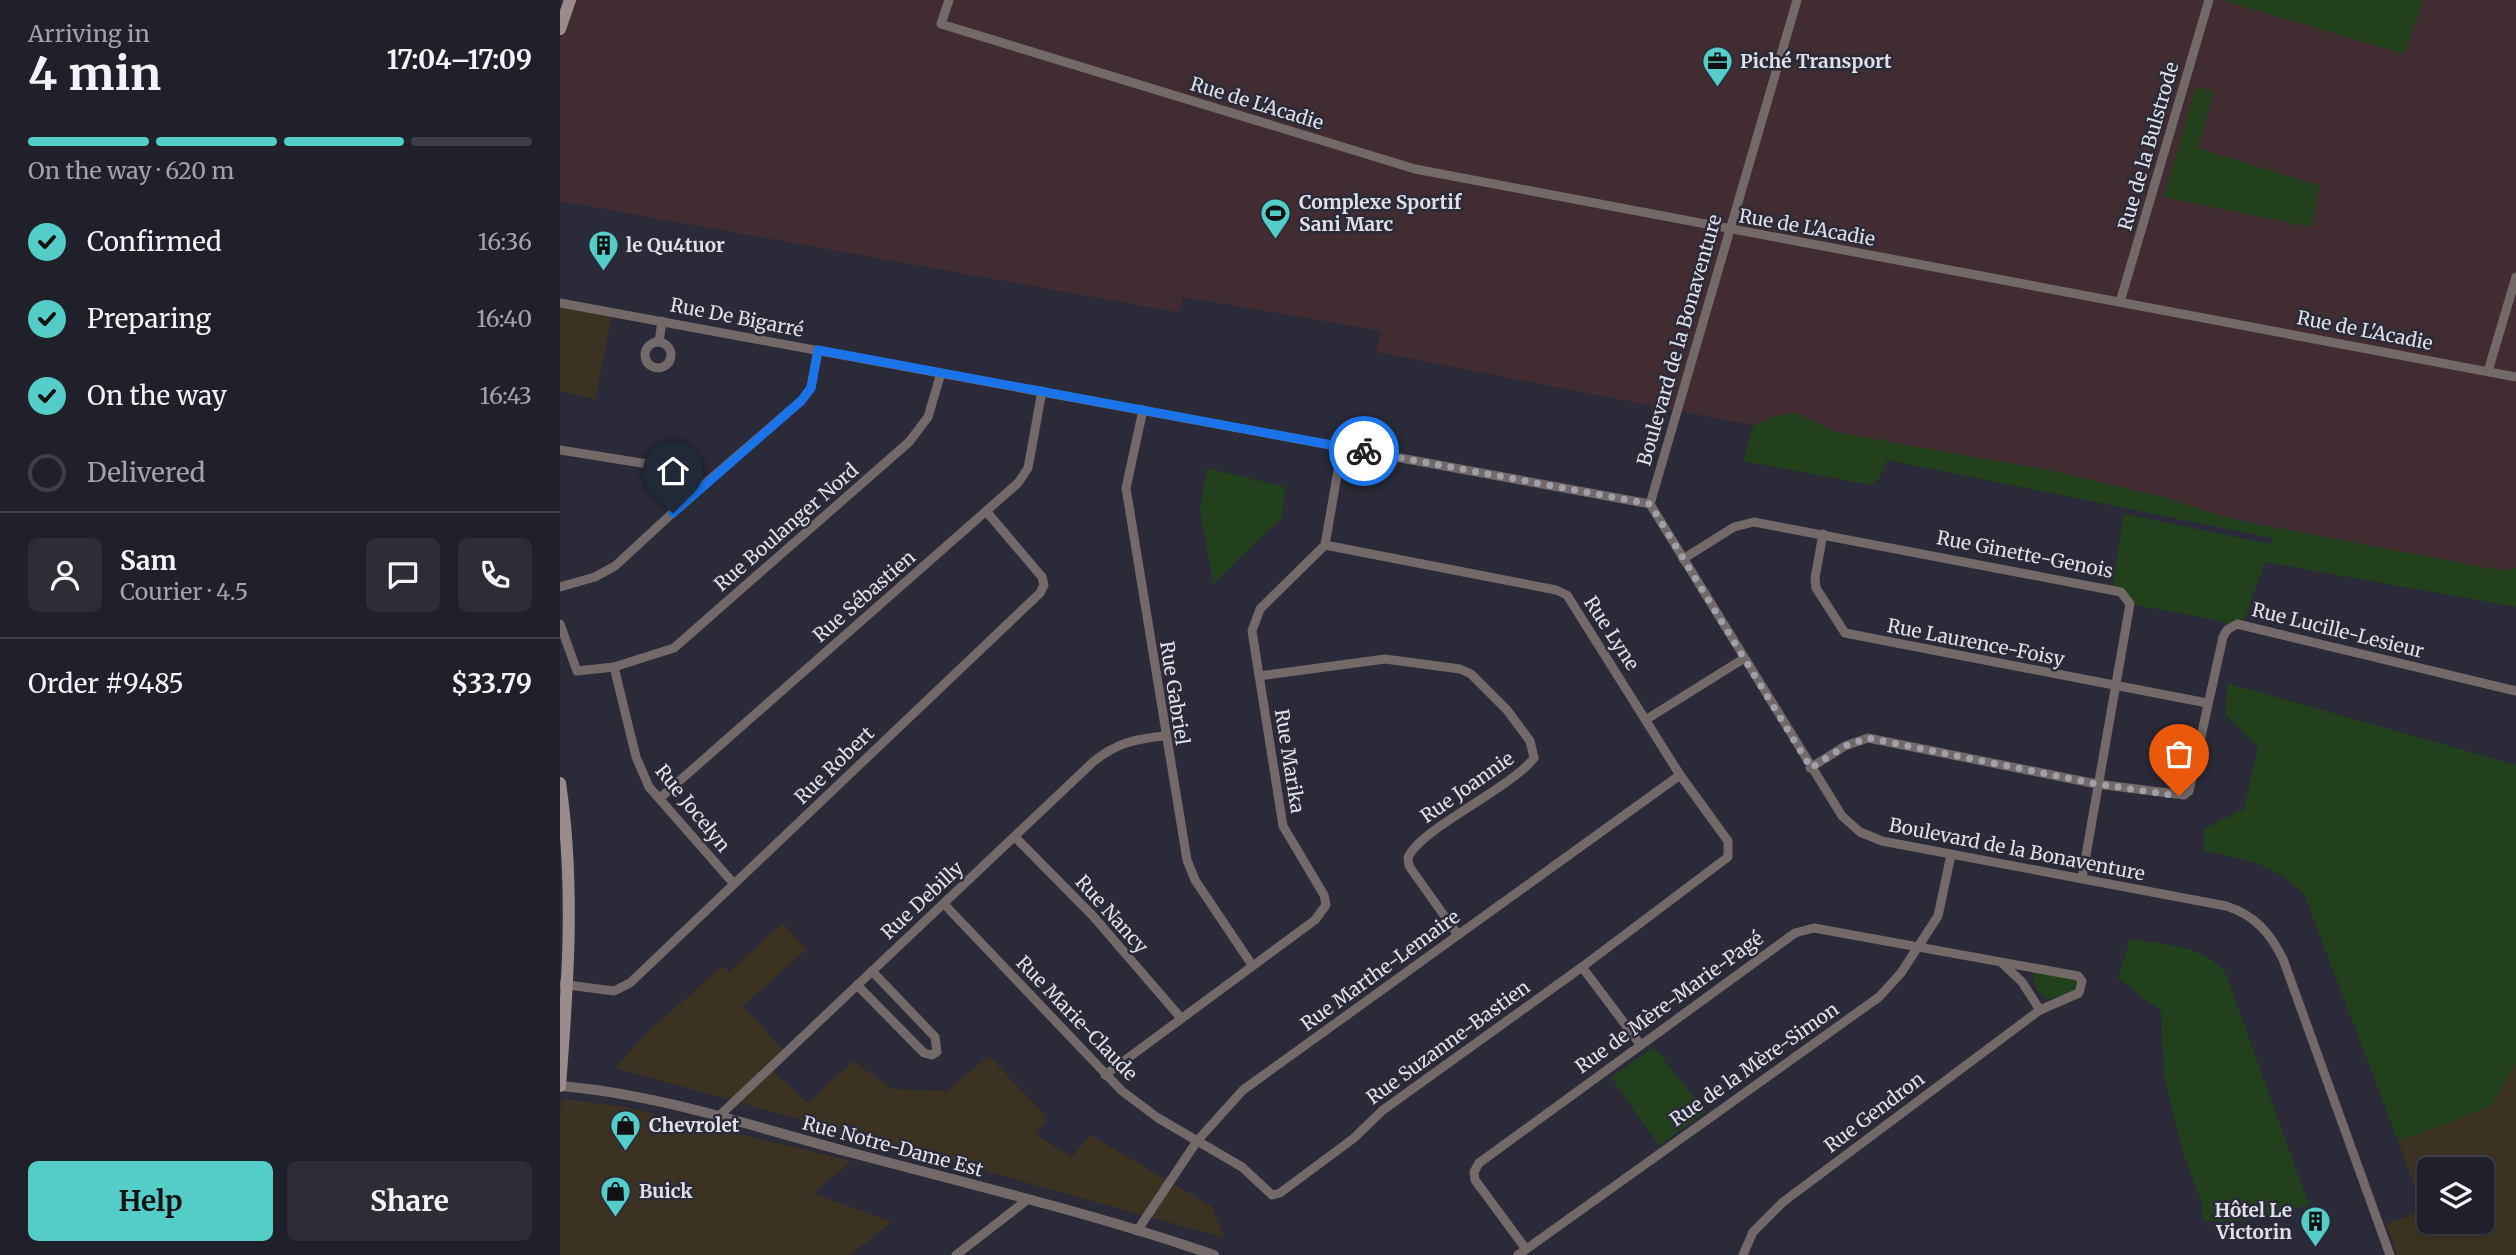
<!DOCTYPE html>
<meta charset="utf-8">
<style>
:root{--surface:#20202a;--page:#2d2d36;--text:#f1f3f6;--muted:#a2a3a8;--line:#3d3e47;--accent:#54cdc8}
body{margin:0;font-family:Merriweather,serif;background:var(--page);color:var(--text);height:100vh;display:flex;flex-direction:column;font-size:26px;white-space:nowrap}
*{box-sizing:border-box;margin:0}
p{font-size:23px;color:var(--muted)}
.icon{flex:none;width:38px;height:38px;fill:none;stroke:currentColor;stroke-width:2;stroke-linecap:round;stroke-linejoin:round}
.map{position:relative;flex:1;overflow:hidden}
.details{display:flex;flex-direction:column;background:var(--surface);width:560px}
.details>*{flex:none}
.tools{position:absolute;left:1857px;top:1157px;display:grid;gap:14px}
.tools a{display:grid;place-items:center;width:77px;height:77px;border-radius:10px;background:var(--surface);box-shadow:0 2px 5px #0004,0 0 0 2px var(--line);font-size:35px}
.pin{position:absolute;display:grid;place-items:center;width:60px;height:60px;color:#fff;margin:-72px -30px;border-radius:50% 50% 50% 0;rotate:-45deg;box-shadow:0 0 7px #0007}
.pin .icon{rotate:45deg}
.courier{position:absolute;display:grid;place-items:center;width:70px;height:70px;margin:-35px;border:5px solid #1a73e8;border-radius:50%;background:#fff;color:#222;box-shadow:0 2px 9px #0007}
.summary em{font-style:normal;font-weight:700}
.summary div{display:flex;flex-direction:column-reverse}
.summary{display:flex;align-items:center;justify-content:space-between;height:119px;padding:0 28px}
h1{font-size:46px;font-weight:700;line-height:52px}
.bar{display:grid;grid-template-columns:repeat(4,1fr);gap:10px 7px;align-content:center;height:84px;padding:0 28px}
.bar i{height:9px;border-radius:5px;background:var(--line)}
.bar .active{background:var(--accent)}
.bar p{grid-column:span 4}
.line{display:flex;align-items:center;gap:18px;padding:0 28px;border-top:2px solid var(--line)}
.line div{flex:1}
.round{display:grid;place-items:center;flex:none;width:74px;height:74px;border-radius:10px;background:var(--page)}
ol{padding:0 28px;list-style:none}
li{display:flex;align-items:center;gap:21px;height:77px}
li p{margin-inline-start:auto}
li .icon{padding:7px;border-radius:50%;background:var(--accent);color:#111;stroke-width:4}
li:last-child{color:var(--muted)}
li i{width:38px;height:38px;border:4px solid var(--line);border-radius:50%}
.cta{display:flex;gap:14px;margin-top:auto;padding:14px 28px}
.cta a{flex:1;height:80px;border-radius:10px;background:var(--accent);color:#111;font-size:28px;font-weight:700;line-height:80px;text-align:center}
.cta a+a{background:var(--page);color:var(--text)}
main{display:flex;flex:1;min-height:0}
.map>svg:first-child{display:block}
</style>
<main>
<section class="details">
<div class="summary"><div><h1>4 min</h1><p>Arriving in</p></div><em>17:04–17:09</em></div>
<div class="bar"><i class="active"></i><i class="active"></i><i class="active"></i><i></i><p>On the way · 620 m</p></div>
<ol>
<li><svg class="icon" aria-label="check" viewBox="0 0 24 24"><path d="M5 12l5 5 9-10"/></svg>Confirmed<p>16:36</p></li>
<li><svg class="icon" aria-label="check" viewBox="0 0 24 24"><path d="M5 12l5 5 9-10"/></svg>Preparing<p>16:40</p></li>
<li><svg class="icon" aria-label="check" viewBox="0 0 24 24"><path d="M5 12l5 5 9-10"/></svg>On the way<p>16:43</p></li>
<li><i></i>Delivered</li>
</ol>
<div class="line" style="height:126px"><a class="round"><svg class="icon" aria-label="person" viewBox="0 0 24 24"><circle cx="12" cy="8" r="4"/><path d="M4 21q1-7 8-7t8 7"/></svg></a><div><b>Sam</b><p>Courier · 4.5</p></div><a class="round"><svg class="icon" aria-label="chat" viewBox="0 0 24 24"><path d="M4 5h16v11H9l-5 4z"/></svg></a><a class="round"><svg class="icon" aria-label="phone" viewBox="0 0 24 24"><path d="M5 4h4l2 5-3 2q2 4 5 5l2-3 5 2v4C11 20 4 13 5 4z"/></svg></a></div>
<div class="line" style="height:91px"><div>Order #9485</div><b>$33.79</b></div>
<div class="cta"><a>Help</a><a>Share</a></div>
</section>
<div class="map">
<svg width="1956" height="1255" viewBox="0 0 1956 1255">
<rect width="100%" height="100%" fill="#2a2a38"/>
<!-- commercial -->
<g fill="#3b3222" fill-rule="evenodd">
<polygon points="0,307 52,317 35,399 0,391"/>
<polygon points="223,923 246,950 183,1006 228,1055 213,1071 247,1103 294,1061 332,1089 387,1091 429,1056 487,1117 476,1135 512,1157 530,1135 651,1206 665,1238 55,1068 86,1034 162,966 169,972"/>
<path d="M 1956,1064 L 1956,1255 L 1837,1255 L 1826,1224 L 1864,1210 L 1838,1141 L 1930,1107 ZM 1869,1169 L 1922,1169 L 1922,1222 L 1869,1222 Z"/>
<polygon points="3,1099 66,1107 292,1161 253,1193 332,1222 290,1255 0,1255 0,1111"/>
</g>
<!-- industrial -->
<polygon fill="#412d31" points="14,0 1956,0 1956,574 816,352 821,331 624,297 617,312 0,201 0,41"/>
<!-- green -->
<g fill="#21401b">
<polygon points="1662,0 1864,0 1844,54"/>
<polygon points="1636,87 1654,91 1638,148 1760,186 1751,227 1604,197"/>
<polygon points="1236,413 1276,432 1498,472 1606,498 1671,519 1938,570 1956,568 1956,607 1705,562 1683,624 1671,626 1656,620 1570,604 1552,589 1564,514 1710,544 1713,538 1327,460 1319,478 1311,485 1183,461 1194,425 1212,417"/>
<polygon points="647,468 725,487 722,517 653,584 640,509"/>
<path d="M 1667,683 L 1956,765 L 1956,1064 L 1930,1107 L 1838,1141 L 1744,894 C 1711,862 1687,860 1644,851 L 1644,829 L 1684,809 L 1698,748 L 1666,715 Z"/>
<path d="M 1570,939 C 1603,945 1645,944 1666,974 L 1749,1205 C 1714,1214 1678,1226 1643,1220 L 1642,1203 L 1624,1156 L 1604,1077 L 1601,1011 L 1558,978 Z"/>
<polygon points="1475,972 1517,980 1518,984 1515,991 1490,1000 1477,990 1472,975"/>
<polygon points="1094,1047 1145,1112 1099,1146 1051,1077"/>
</g>
<g fill="none" stroke-linecap="round" stroke-linejoin="round">
<!-- minor -->
<g stroke="#726968" stroke-width="9">
<polyline points="389,0 381,24 855,169 1956,377"/>
<path d="M 1237,0 L 1090,504 L 1282,816 L 1300,832 L 1322,841 L 1666,906 C 1695,915 1710,933 1723,959 L 1830,1255"/>
<polyline points="1560,302 1649,0"/>
<polyline points="0,303 1090,504"/>
<polyline points="99,342 102,321"/>
<circle cx="98" cy="355" r="13"/>
<polyline points="1928,371 1956,277"/>
<polyline points="583,410 566,488 627,860 635,880 692,965"/>
<polyline points="0,450 106,467 132,495"/>
<polyline points="1263,534 1255,578 1256,588 1285,633 1647,703"/>
<polyline points="1123,559 1174,527 1194,522 1561,592 1570,604 1522,878"/>
<polyline points="0,587 35,577 55,566 132,495 241,401 251,388 258,350"/>
<polyline points="0,624 17,671 54,667 114,648 349,442 368,417 381,373"/>
<polyline points="54,667 76,757 89,787 174,884"/>
<path d="M 699,676 L 825,659 L 900,669 L 911,674 L 947,710 L 970,741 L 974,758 C 950,789 858,830 848,858 L 849,866 L 898,935"/>
<polyline points="1087,719 1183,659"/>
<polyline points="1250,768 1285,746 1308,738 1537,784 1624,795 1629,791 1663,637 1667,630 1677,624 1956,691"/>
<polyline points="100,798 458,483 468,468 482,391"/>
<polyline points="455,837 533,916 620,1017"/>
<polyline points="384,904 562,1091 598,1118 682,1167 712,1195 720,1193 794,1138 823,1110 1022,967 1168,857 1168,841 1120,775 1007,595 996,590 765,545"/>
<polyline points="1442,963 1462,982 1480,1010"/>
<polyline points="1022,967 1080,1044"/>
<polyline points="0,984 54,991 70,983 480,593 484,585 482,577 426,511"/>
<polyline points="297,985 364,1053 372,1055 377,1052 375,1037 312,971"/>
<polyline points="545,1075 755,920 766,905 764,895 723,826 692,631 700,609 765,545 782,447"/>
<path d="M 158,1117 L 533,762 C 556,743 575,739 604,736"/>
<polyline points="577,1231 637,1141 683,1090 1120,775"/>
<polyline points="966,1249 915,1180 914,1172 919,1163 1235,933 1254,928 1518,976 1522,981 1519,993 1480,1010 1223,1202 1193,1232 1183,1255"/>
<polyline points="396,1255 467,1200"/>
<polyline points="958,1255 1319,997 1341,973 1378,916 1391,855"/>
</g>
<!-- tertiary -->
<path stroke="#726968" stroke-width="10" d="M 0,1086 C 97,1094 191,1126 285,1151 C 408,1184 533,1213 654,1255"/>
<!-- secondary -->
<g stroke="#9a8c8a" stroke-width="12">
<polyline points="0,29 10,0"/>
<path d="M 0,783 C 15,884 8,984 0,1086"/>
</g>
</g>
<g fill="none" stroke-linecap="round" stroke-linejoin="round">
<!-- done -->
<polyline stroke="#a0a0ab" stroke-width="7" stroke-dasharray="0 12.6" points="804,451 1090,504 1251,768 1285,746 1308,738 1537,784 1619,796"/>
<!-- route -->
<polyline stroke="#1a73e8" stroke-width="9" points="113,513 241,401 251,388 258,350 804,451"/>
</g>
<!-- icons -->
<defs>
<symbol id="office-pin" viewBox="-11 -11 22 30"><path d="M0 17L-7.5 6A9.5 9.5 0 1 1 7.5 6Z" fill="#54cdc8" stroke="#2a2a38"/><path d="M-6-3h4V-5.5h4V-3h4V5H-6ZM-1-4.5V-3h2v-1.5ZM-6 0V1H6V0Z" fill="#111"/></symbol>
<symbol id="stadium-pin" viewBox="-11 -11 22 30"><path d="M0 17L-7.5 6A9.5 9.5 0 1 1 7.5 6Z" fill="#54cdc8" stroke="#2a2a38"/><path d="M0-5a6.5 5 0 1 0 0 10a6.5 5 0 1 0 0-10ZM-3.5-1.8h7v3.6h-7Z" fill="#111"/></symbol>
<symbol id="building-pin" viewBox="-11 -11 22 30"><path d="M0 17L-7.5 6A9.5 9.5 0 1 1 7.5 6Z" fill="#54cdc8" stroke="#2a2a38"/><path d="M-4-6H4V6H1V3H-1V6H-4ZM-2.5-4.3h1.7v1.8h-1.7ZM.8-4.3h1.7v1.8H.8ZM-2.5-1h1.7V.8h-1.7ZM.8-1h1.7V.8H.8Z" fill="#111"/></symbol>
<symbol id="shop-pin" viewBox="-11 -11 22 30"><path d="M0 17L-7.5 6A9.5 9.5 0 1 1 7.5 6Z" fill="#54cdc8" stroke="#2a2a38"/><path d="M-5-2.5h2.3a2.7 3.5 0 0 1 5.4 0H5L5.5 6h-11ZM-1.5-2.5h3a1.5 2.3 0 0 0-3 0Z" fill="#111"/></symbol>
</defs>
<g fill-rule="evenodd">
<use href="#office-pin" x="1140" y="44" width="35" height="47"/>
<use href="#stadium-pin" x="698" y="196" width="35" height="47"/>
<use href="#building-pin" x="26" y="228" width="35" height="47"/>
<use href="#shop-pin" x="48" y="1108" width="35" height="47"/>
<use href="#shop-pin" x="38" y="1174" width="35" height="47"/>
<use href="#building-pin" x="1738" y="1204" width="35" height="47"/>
</g>
<g text-anchor="middle" stroke-width="5" stroke-linejoin="round" paint-order="stroke">
<!-- poi labels -->
<g font-size="19" font-weight="bold" fill="#e0e0e9" stroke="#2a2a38" text-anchor="start">
<text x="1180" y="68">Piché Transport</text>
<text x="739" y="209">Complexe Sportif<tspan x="739" dy="22">Sani Marc</tspan></text>
<text x="66" y="252">le Qu4tuor</text>
<text x="89" y="1132">Chevrolet</text>
<text x="79" y="1198">Buick</text>
<text x="1732" y="1217" text-anchor="end">Hôtel Le<tspan x="1732" dy="22">Victorin</tspan></text>
</g>
<!-- street labels -->
<g font-size="19" fill="#e0e0e9" stroke="#2a2a38">
<text transform="translate(697 103) rotate(17)" y="7">Rue de L'Acadie</text>
<text transform="translate(1588 146) rotate(-74)" y="7">Rue de la Bulstrode</text>
<text transform="translate(1247 227) rotate(10)" y="7">Rue de L'Acadie</text>
<text transform="translate(177 317) rotate(11)" y="7">Rue De Bigarré</text>
<text transform="translate(1805 330) rotate(11)" y="7">Rue de L'Acadie</text>
<text transform="translate(1119 340) rotate(-74)" y="7">Boulevard de la Bonaventure</text>
<text transform="translate(226 527) rotate(-41)" y="7">Rue Boulanger Nord</text>
<text transform="translate(1465 554) rotate(11)" y="7">Rue Ginette-Genois</text>
<text transform="translate(304 596) rotate(-41)" y="7">Rue Sébastien</text>
<text transform="translate(1778 630) rotate(14)" y="7">Rue Lucille-Lesieur</text>
<text transform="translate(1052 633) rotate(57)" y="7">Rue Lyne</text>
<text transform="translate(1416 642) rotate(11)" y="7">Rue Laurence-Foisy</text>
<text transform="translate(615 693) rotate(81)" y="7">Rue Gabriel</text>
<text transform="translate(730 761) rotate(81)" y="7">Rue Marika</text>
<text transform="translate(274 765) rotate(-44)" y="7">Rue Robert</text>
<text transform="translate(907 787) rotate(-35)" y="7">Rue Joannie</text>
<text transform="translate(133 808) rotate(51)" y="7">Rue Jocelyn</text>
<text transform="translate(1457 849) rotate(11)" y="7">Boulevard de la Bonaventure</text>
<text transform="translate(362 900) rotate(-43)" y="7">Rue Debilly</text>
<text transform="translate(552 914) rotate(48)" y="7">Rue Nancy</text>
<text transform="translate(820 970) rotate(-36)" y="7">Rue Marthe-Lemaire</text>
<text transform="translate(1109 1002) rotate(-36)" y="7">Rue de Mère-Marie-Pagé</text>
<text transform="translate(517 1018) rotate(46)" y="7">Rue Marie-Claude</text>
<text transform="translate(888 1042) rotate(-36)" y="7">Rue Suzanne-Bastien</text>
<text transform="translate(1194 1064) rotate(-35)" y="7">Rue de la Mère-Simon</text>
<text transform="translate(1314 1112) rotate(-37)" y="7">Rue Gendron</text>
<text transform="translate(333 1146) rotate(15)" y="7">Rue Notre-Dame Est</text>
</g>
</g>
</svg>
<div class="tools">
<a><svg class="icon" aria-label="layers" viewBox="0 0 24 24"><path d="M12 4l9 5-9 5-9-5zM3 14l9 5 9-5"/></svg></a>
</div>
<div class="pin" style="left:1619px;top:796px;background:#ea580c"><svg class="icon" aria-label="bag" viewBox="0 0 24 24"><path d="M5 8h14l-1 12H6zM9 8a3 3 0 0 1 6 0"/></svg></div>
<div class="pin" style="left:113px;top:513px;background:#1f2937"><svg class="icon" aria-label="home" viewBox="0 0 24 24"><path d="M3 11l9-7 9 7M6 9v11h12V9"/></svg></div>
<div class="courier" style="left:804px;top:451px"><svg class="icon" aria-label="bike" viewBox="0 0 24 24"><circle cx="6" cy="16" r="4"/><circle cx="18" cy="16" r="4"/><path d="M6 16l4-8h5l3 8M10 8l3 8H6M13 5h3"/></svg></div>
</div>
</main>
